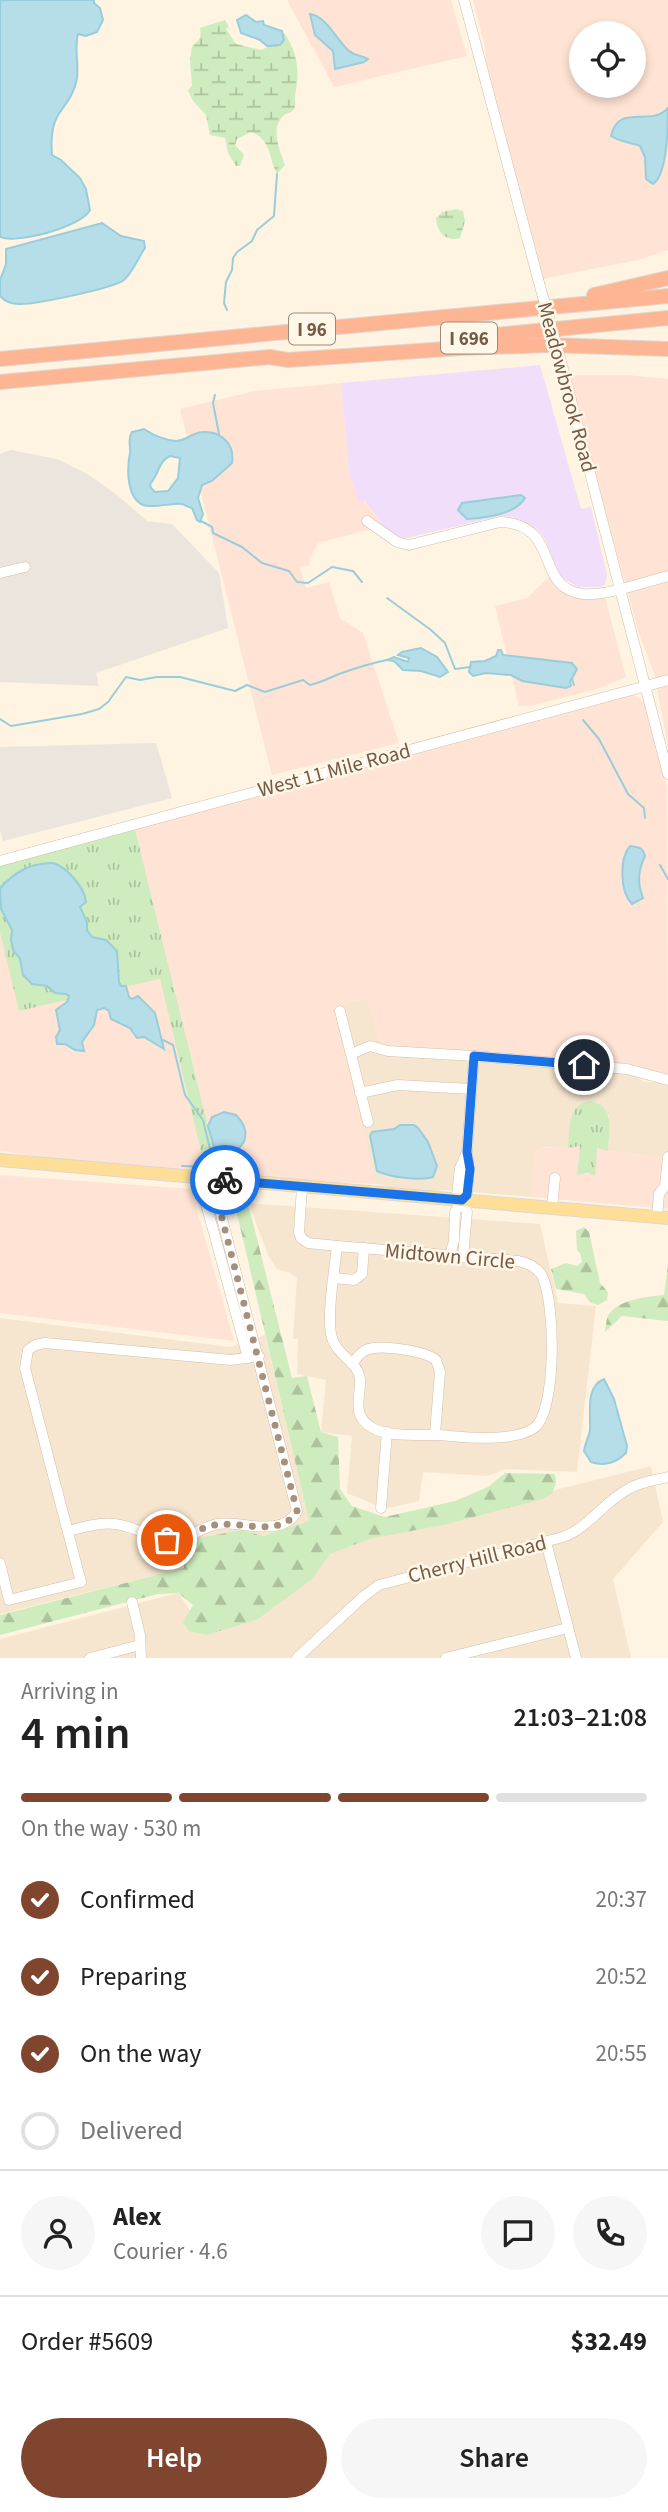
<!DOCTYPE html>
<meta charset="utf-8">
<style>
:root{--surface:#fff;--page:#f6f6f6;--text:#222;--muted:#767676;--line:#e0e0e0;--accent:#7f452e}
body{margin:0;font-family:"Source Sans 3",sans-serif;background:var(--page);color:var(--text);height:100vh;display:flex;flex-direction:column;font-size:26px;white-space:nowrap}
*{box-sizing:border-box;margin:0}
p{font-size:23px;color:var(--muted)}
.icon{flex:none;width:38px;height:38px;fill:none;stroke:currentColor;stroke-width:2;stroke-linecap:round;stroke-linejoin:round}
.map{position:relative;height:1658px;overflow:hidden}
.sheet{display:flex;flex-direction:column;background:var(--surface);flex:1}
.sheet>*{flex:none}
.tools{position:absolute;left:569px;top:21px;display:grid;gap:14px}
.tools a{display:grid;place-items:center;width:77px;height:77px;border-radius:50%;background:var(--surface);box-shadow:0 4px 10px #0003;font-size:35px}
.pin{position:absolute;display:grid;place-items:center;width:60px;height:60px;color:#fff;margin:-30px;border:4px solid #fff;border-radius:50%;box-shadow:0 2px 7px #0007}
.courier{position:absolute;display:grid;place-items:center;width:70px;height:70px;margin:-35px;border:5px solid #1a73e8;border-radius:50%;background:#fff;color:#222;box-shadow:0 2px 9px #0007}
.overview em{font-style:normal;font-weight:600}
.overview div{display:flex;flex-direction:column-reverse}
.overview{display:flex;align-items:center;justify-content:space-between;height:119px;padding:0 21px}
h1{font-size:46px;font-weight:600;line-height:52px}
.bar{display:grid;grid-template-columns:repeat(4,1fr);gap:10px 7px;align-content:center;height:84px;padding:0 21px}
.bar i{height:9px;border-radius:5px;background:var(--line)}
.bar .on{background:var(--accent)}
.bar p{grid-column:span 4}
.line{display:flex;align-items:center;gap:18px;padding:0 21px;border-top:2px solid var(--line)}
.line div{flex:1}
.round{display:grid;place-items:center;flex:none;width:74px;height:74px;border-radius:37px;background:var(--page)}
ol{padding:0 21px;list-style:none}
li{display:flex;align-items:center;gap:21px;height:77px}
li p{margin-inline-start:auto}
li .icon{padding:7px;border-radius:50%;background:var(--accent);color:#fff;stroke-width:4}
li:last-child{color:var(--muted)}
li i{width:38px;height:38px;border:4px solid var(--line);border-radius:50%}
.button{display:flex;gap:14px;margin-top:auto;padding:14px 21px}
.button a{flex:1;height:80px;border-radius:42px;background:var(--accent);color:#fff;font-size:28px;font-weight:600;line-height:80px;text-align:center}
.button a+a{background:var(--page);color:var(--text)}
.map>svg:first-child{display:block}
</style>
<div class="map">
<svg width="668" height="1658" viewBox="0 0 668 1658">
<defs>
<pattern id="forest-firs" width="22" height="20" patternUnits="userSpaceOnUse" patternTransform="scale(1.75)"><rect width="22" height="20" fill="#cfecbf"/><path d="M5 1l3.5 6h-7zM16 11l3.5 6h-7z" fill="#adc29d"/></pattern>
<pattern id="wetland-marsh" width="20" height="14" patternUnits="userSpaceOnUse" patternTransform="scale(1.75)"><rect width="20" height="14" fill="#cfecbf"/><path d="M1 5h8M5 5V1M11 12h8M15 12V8" fill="none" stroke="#adc29d"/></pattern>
<pattern id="park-tufts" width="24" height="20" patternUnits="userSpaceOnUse" patternTransform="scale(1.75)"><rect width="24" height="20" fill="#cfecbf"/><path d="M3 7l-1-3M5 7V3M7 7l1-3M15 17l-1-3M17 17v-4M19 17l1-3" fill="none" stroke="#adc29d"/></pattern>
</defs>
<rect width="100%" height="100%" fill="#fef4e1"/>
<!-- residential -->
<g fill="#f6e6cf">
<polygon points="368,998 380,1046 631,1074 645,1082 668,1083 668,1158 608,1151 609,1115 572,1113 568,1148 546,1147 539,1149 531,1197 447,1190 431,1192 395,1188 376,1184 333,1007"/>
<polygon points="248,1203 540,1224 558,1303 596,1306 577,1472 505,1469 488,1476 423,1472 419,1501 385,1509 347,1493 352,1436 321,1432 326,1380 297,1374 298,1339 293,1339 297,1278 290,1273 277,1269 269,1257"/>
<polygon points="0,1318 230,1347 265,1335 309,1521 263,1536 242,1531 184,1568 0,1614"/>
<polygon points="651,1466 663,1522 613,1579 631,1658 0,1658 0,1639 178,1593 207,1635 328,1547"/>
</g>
<!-- commercial -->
<g fill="#ffe3d4" fill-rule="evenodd">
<polygon points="287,0 451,0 467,56 334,87"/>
<path d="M 473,0 L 668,0 L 668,250 L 638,260 L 542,279 L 487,65 L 485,47 ZM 581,33 L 634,33 L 634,86 L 581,86 Z"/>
<polygon points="568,375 627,375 668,379 668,746 654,672 639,634"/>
<polygon points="341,383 349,472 364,501 383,526 318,543 309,560 310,565 300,568 306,588 329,582 340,618 363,633 399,743 272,775 180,409 255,391"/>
<polygon points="549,577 560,591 568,595 591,599 605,597 626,677 597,689 530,706 519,706 495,606 527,598"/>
<polygon points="634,695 645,703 667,788 668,1076 380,1046 367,998 333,1007 376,1184 272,1179 245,1173 219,1171 135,829 243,800 282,793 327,778"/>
<polygon points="0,933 20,1011 160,979 206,1173 79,1162 0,1151"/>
<polygon points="580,1145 577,1174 592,1174 597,1147 608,1151 668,1158 668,1209 531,1197 534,1149"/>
<polygon points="0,1175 191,1189 234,1341 0,1313"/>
</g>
<!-- industrial -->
<g fill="#ece5dd">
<polygon points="11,450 57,459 89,475 117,495 147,521 172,524 219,573 228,628 96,673 99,686 0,682 0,454"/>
<polygon points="156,743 172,798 3,841 0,830 0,747"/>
</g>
<!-- education -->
<polygon fill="#f1defa" points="540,365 581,509 591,507 607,574 605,585 600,587 578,587 561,577 556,570 546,541 538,530 527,522 514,517 500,516 402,539 383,526 365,501 359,502 349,472 341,383"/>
<!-- forest -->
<g fill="url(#forest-firs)">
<polygon points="234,1201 248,1203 292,1378 307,1376 321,1432 338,1437 340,1489 352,1506 385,1517 455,1501 488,1487 505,1473 555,1474 556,1483 552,1494 543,1499 443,1525 369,1539 330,1554 312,1579 258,1619 207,1635 189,1631 183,1623 193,1605 178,1593 158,1594 0,1635 0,1615 184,1568 183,1546 199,1538 242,1530 263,1536 309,1521"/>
<polygon points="584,1227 589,1232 600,1283 608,1292 607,1300 598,1305 591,1303 584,1294 556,1289 551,1269 566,1263 577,1266 582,1262 580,1253 577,1250 576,1231"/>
<path d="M 668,1265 L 668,1321 L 622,1316 L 605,1332 C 606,1326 606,1319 609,1314 C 619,1300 648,1296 664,1295 Z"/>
</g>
<!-- wetland -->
<g fill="url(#wetland-marsh)">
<path d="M 225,20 L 229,27 L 226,29 L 236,44 L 261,50 L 284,40 L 284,33 C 298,51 300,75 295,95 C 294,99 296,103 295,106 C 294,113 287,112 283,116 C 270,129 280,151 285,165 L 277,174 C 268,157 272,140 251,132 L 237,139 L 235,145 L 244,155 L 240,166 L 236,166 L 228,153 L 225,138 L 210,135 L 206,115 L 193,101 L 188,90 L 192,86 L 190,60 L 192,46 C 199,40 202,38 200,28 Z"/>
<path d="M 457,209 L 463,211 L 465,221 L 460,238 C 445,242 437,232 436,218 L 442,212 Z"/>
</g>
<!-- park -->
<g fill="url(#park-tufts)">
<polygon points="135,829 219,1171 206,1173 160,979 19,1011 0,933 0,865"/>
<path d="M 589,1101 C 616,1104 609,1131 608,1151 L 597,1148 L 595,1176 L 588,1173 L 577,1175 L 580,1146 L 568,1148 C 570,1129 567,1106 589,1101 Z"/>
</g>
<!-- water -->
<g fill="#b5dee8" stroke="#9acddb" stroke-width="2" fill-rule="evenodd">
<path d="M 0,0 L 94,0 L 94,3 L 100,8 L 103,20 L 97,32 L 86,36 L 78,34 C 74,49 79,63 77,78 C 75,92 68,101 60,112 C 51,125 51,140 52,155 L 61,160 L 80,178 L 86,189 L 90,210 C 81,227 17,244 0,237 Z"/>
<path d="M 310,14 C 326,16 336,39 348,50 C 354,56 361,55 368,59 L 364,62 L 335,69 L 333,51 L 315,35 Z"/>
<polygon points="246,15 256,22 263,21 264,25 282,31 284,40 280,45 267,46 260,40 241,33 237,20"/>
<path d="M 668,108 C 668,126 668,174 653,184 L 646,179 L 645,157 L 640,146 C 630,142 620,142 611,136 C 619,102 650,128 668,108 Z"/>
<path d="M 102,223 L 121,236 L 144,241 L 145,248 C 138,258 133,272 124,280 C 114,288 34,305 19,304 C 11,304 5,302 0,296 L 0,280 L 6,264 L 6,249 Z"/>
<path d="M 144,429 C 153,435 164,440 176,441 C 186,441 193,432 203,432 C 221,431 235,444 232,463 L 212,481 L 202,485 L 198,498 L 203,514 L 200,522 L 197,520 L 192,508 C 188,507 185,505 182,504 C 173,502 153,509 143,505 C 126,497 127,467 130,453 C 131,444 127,440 132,432 ZM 170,456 L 180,458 L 178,478 L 168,491 L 155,492 L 151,488 L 150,484 C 159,475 158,461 170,456 Z"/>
<path d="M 521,495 L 525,498 C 515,515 485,518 467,519 L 458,510 L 462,503 Z"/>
<polygon points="421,648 437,657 448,672 440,677 421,671 403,670 394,661 387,660 394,657 408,662 409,658 398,655 402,652"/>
<polygon points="498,650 501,650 503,655 572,663 577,669 570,682 571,686 566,688 522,681 511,675 486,673 473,676 469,672 471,662 485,661 496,656"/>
<path d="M 630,846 C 638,847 643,847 645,856 C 638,871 637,882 643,898 L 632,904 C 620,892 619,859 630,846 Z"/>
<path d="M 53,863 C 67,867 85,888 86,902 L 80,907 L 87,922 L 87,930 L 92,937 L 106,940 L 117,951 L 119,982 L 121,986 L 126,986 L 129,997 L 132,999 L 138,996 L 155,1013 L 164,1049 L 144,1037 L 137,1038 L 130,1028 L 111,1019 L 109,1011 L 104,1008 L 97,1010 L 94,1025 L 82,1042 L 84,1051 L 75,1050 L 65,1044 L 57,1044 L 56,1037 L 60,1030 L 56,1010 L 67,1002 L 69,996 L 66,994 L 55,993 L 47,986 L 32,984 L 23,975 L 20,959 L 13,950 L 11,940 L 12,930 L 1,909 L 0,888 C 15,872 30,863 53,863 Z"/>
<path d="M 224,1112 L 236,1115 C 251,1130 248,1147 228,1154 L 215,1150 L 208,1126 L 212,1117 Z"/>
<path d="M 400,1125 L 414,1125 L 418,1128 L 428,1142 L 437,1166 L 433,1177 C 420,1181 389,1177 377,1171 L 370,1136 L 372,1132 L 394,1129 Z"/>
<path d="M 604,1379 L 614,1399 L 627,1446 L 626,1453 C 616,1463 605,1467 591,1462 L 584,1451 C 585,1443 589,1437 590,1430 C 591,1412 585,1387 604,1379 Z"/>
</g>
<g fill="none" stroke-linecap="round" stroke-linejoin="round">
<!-- stream -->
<g stroke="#9acddb" stroke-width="2">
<polyline points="227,310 224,303 226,282 232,270 233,258 237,252 252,241 257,230 274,216 277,174"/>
<polyline points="215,395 213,403 219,434"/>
<polyline points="201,521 212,527 213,533 242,547 262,563 289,571 297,582 308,583 332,567 353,571 362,582"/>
<polyline points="387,598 431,630 445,643 455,669 470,667"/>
<polyline points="572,679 574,685"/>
<path d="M 0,719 L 11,726 L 82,714 L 99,709 L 108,702 L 126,677 L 140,680 L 157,677 L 180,677 L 235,691 L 247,685 L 265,692 L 303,680 L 310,685 C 323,682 331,677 342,673 C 356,668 372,663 387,660"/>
<polyline points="583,720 599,739 628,794 644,808 645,818"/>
<polyline points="660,865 668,879"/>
<polyline points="163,1040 173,1045 185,1095 203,1120 212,1157 211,1167 182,1166"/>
</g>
<defs>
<g id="minor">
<polyline points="464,0 538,279"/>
<polyline points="563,369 668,774"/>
<path d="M 367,521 L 397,542 L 409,545 L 500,522 C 562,524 533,588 583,594 C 607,596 644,582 668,576"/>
<polyline points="0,573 25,567"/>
<polyline points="0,861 668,680"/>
<polyline points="340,1011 368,1122"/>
<polyline points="351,1054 370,1046 388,1051 474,1056 627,1069 668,1080"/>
<polyline points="360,1093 398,1085 471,1089"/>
<polyline points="467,1152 469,1169 467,1195 462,1200 457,1195 460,1168 467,1152 474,1056"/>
<polyline points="199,1178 248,1358"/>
<polyline points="302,1187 299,1232 301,1238 308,1243 337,1246"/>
<polyline points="552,1207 555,1178"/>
<polyline points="657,1217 659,1194 665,1186 668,1157"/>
<path d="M 337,1246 L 518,1261 C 528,1263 535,1266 541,1274 C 556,1299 557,1412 534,1428 C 516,1441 471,1438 450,1436 C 429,1433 389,1439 371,1427 C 351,1415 361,1397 360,1379 C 358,1362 339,1356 333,1341 C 325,1322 335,1268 337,1246 Z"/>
<polyline points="450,1255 454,1241 455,1212 462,1200 467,1212 463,1257"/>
<polyline points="334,1278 354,1280 362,1274 364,1248"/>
<path d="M 352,1364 C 356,1359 359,1354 364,1351 C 377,1343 425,1351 436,1360 L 440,1372 L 435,1434"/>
<polyline points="381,1508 387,1432"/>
<path d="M 68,1531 C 88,1526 105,1520 125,1526 C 140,1530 157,1540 172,1540 C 187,1540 202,1527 217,1524 C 240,1520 283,1539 297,1511 L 212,1179"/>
<polyline points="546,1542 576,1658"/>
<polyline points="0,1563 9,1600 81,1582 25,1368 28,1350 35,1345 45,1343 231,1360 259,1356"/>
<polyline points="132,1602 140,1635 141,1658"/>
<polyline points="90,1658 140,1645"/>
<path d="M 297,1658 L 364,1596 L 379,1585 L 563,1537 C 590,1527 604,1501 630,1488 C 641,1482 656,1480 668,1477"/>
<polyline points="446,1658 568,1628"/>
</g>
<polyline id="major" points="0,1160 668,1218"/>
<g id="highway">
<polyline points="594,295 668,278"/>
<polyline points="456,339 668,318"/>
<polyline points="0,359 668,296"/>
<polyline points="0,382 270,357 288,360 461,348 549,345 668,349"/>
</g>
</defs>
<!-- minor casing -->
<use href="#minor" stroke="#d2beaa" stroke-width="11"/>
<!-- major casing -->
<use href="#major" stroke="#ded7d3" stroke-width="14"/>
<!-- highway casing -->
<use href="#highway" stroke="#ded7d3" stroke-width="16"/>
<!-- minor -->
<use href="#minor" stroke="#fff" stroke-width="10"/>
<!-- major -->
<use href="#major" stroke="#ffde97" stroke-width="12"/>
<!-- highway -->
<use href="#highway" stroke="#fdb593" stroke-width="14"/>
<defs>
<polyline id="minor-bridge" points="538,279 563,369"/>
</defs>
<!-- minor-bridge casing -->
<use href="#minor-bridge" stroke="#d2beaa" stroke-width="11" stroke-linecap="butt"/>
<!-- minor-bridge -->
<use href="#minor-bridge" stroke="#fff" stroke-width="10"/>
</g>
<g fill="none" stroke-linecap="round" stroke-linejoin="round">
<!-- done -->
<path stroke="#a6907c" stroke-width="7" stroke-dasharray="0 12.6" d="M 167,1540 C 184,1541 198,1528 214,1525 C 238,1520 282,1539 297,1511 L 212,1179 L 225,1180"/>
<!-- route -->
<polyline stroke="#1a73e8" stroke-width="9" points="225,1180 462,1200 467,1195 470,1169 467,1152 474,1056 584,1065"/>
</g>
<g text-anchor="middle" stroke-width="5" stroke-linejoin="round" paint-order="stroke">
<!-- shield labels -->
<g fill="#fff8e9" stroke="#a08977" stroke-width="2">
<rect x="289" y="313.5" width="46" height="31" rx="5"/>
<rect x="441" y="322.5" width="56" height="31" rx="5"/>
</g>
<g font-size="19" font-weight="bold" fill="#775a46">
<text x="312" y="336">I 96</text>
<text x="469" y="345">I 696</text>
</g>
<!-- street labels -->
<g font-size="21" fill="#775a46" stroke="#fff8e9">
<text transform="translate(567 387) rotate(75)" y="7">Meadowbrook Road</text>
<text transform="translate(334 770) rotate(-15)" y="7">West 11 Mile Road</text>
<text transform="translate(450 1256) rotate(5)" y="7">Midtown Circle</text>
<text transform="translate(477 1559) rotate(-14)" y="7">Cherry Hill Road</text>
</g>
</g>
</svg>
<div class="tools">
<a><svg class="icon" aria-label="locate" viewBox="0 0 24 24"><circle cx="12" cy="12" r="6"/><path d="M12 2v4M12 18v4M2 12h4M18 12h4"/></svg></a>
</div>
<div class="pin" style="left:167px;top:1540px;background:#ea580c"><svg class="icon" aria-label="bag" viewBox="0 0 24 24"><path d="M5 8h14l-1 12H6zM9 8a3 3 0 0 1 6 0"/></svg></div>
<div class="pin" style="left:584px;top:1065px;background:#1f2937"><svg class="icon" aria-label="home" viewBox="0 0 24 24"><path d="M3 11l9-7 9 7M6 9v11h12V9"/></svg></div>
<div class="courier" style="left:225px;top:1180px"><svg class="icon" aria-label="bike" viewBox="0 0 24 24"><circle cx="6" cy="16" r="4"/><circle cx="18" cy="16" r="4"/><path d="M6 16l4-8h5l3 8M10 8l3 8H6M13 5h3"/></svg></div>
</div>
<section class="sheet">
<div class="overview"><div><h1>4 min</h1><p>Arriving in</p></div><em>21:03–21:08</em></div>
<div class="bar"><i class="on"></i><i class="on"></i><i class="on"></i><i></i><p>On the way · 530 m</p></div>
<ol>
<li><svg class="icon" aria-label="check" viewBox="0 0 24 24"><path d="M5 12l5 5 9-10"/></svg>Confirmed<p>20:37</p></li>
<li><svg class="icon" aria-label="check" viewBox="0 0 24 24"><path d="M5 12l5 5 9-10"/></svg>Preparing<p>20:52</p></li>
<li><svg class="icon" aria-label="check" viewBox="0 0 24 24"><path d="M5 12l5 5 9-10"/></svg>On the way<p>20:55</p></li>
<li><i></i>Delivered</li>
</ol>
<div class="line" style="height:126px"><a class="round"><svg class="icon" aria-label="person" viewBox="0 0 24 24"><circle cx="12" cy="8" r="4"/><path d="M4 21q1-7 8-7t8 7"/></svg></a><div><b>Alex</b><p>Courier · 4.6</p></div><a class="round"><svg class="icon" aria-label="chat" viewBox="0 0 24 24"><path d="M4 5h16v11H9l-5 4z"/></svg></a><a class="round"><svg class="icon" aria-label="phone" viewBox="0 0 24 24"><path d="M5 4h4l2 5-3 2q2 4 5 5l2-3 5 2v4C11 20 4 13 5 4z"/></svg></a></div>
<div class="line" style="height:91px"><div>Order #5609</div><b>$32.49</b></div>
<div class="button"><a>Help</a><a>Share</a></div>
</section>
